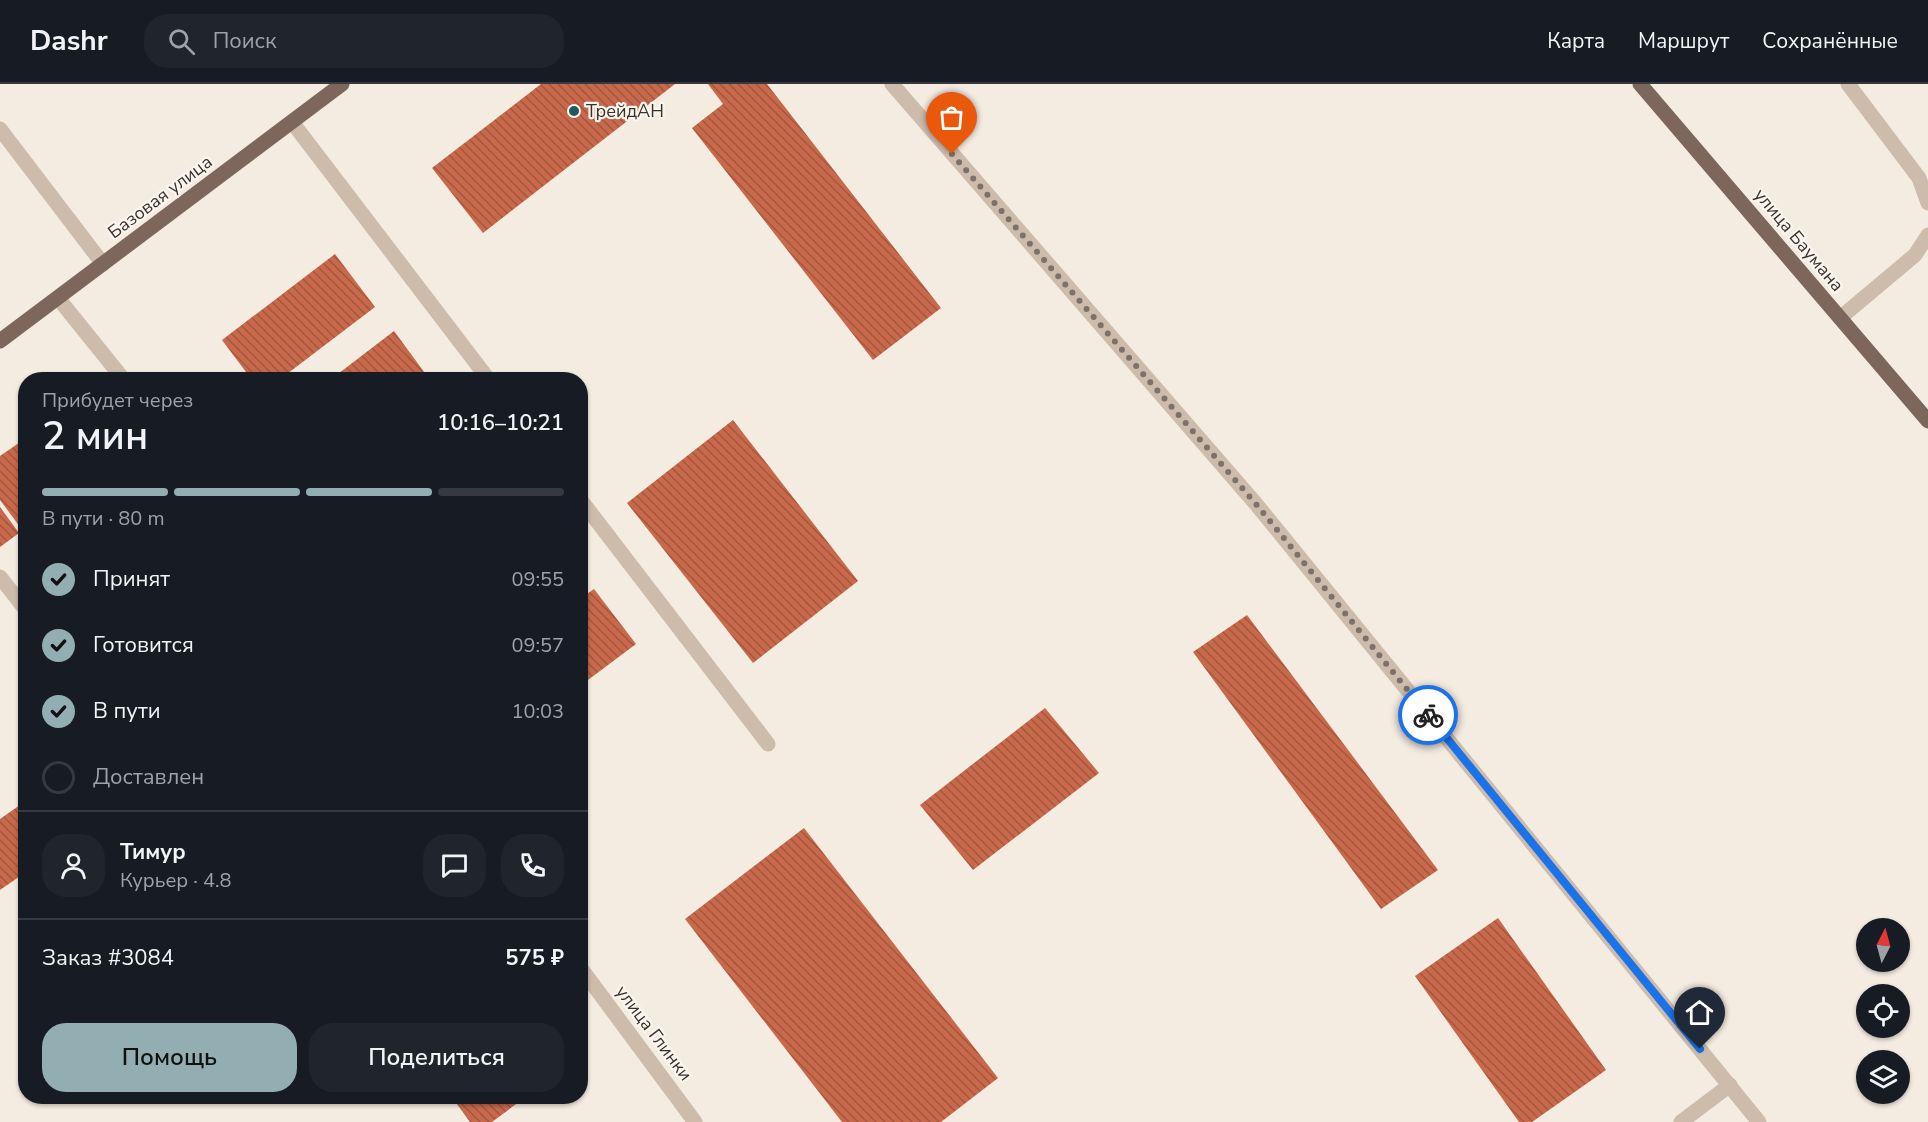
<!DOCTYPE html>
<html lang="ru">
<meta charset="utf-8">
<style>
:root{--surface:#171b24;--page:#20242c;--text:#f1f3f6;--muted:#9ea1a6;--line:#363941;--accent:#92aeb2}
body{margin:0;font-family:"Nunito Sans",sans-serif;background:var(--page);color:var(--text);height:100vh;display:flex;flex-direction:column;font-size:22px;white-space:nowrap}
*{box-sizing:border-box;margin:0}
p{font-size:20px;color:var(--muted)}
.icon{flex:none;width:33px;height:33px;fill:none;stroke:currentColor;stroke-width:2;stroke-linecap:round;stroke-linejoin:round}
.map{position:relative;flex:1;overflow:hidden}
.sheet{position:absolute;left:18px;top:288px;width:570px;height:732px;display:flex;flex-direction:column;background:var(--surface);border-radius:24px;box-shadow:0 2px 4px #0004}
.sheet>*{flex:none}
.needle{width:39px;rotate:6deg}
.controls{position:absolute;left:1856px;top:834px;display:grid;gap:12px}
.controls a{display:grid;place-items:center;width:54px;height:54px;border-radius:50%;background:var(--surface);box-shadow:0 2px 4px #0004;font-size:30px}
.pin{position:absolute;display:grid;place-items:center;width:51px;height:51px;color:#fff;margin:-62px -26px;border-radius:50% 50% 50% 0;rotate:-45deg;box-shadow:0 0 6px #0007}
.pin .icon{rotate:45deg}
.courier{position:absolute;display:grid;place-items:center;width:60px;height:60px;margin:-30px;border:4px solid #1a73e8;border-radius:50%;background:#fff;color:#222;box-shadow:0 2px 8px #0007}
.overview em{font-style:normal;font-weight:600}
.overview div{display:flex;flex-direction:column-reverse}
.overview{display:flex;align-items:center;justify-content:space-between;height:102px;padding:0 24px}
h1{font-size:39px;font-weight:600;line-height:45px}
.bar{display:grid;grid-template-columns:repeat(4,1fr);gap:9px 6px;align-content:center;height:72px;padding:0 24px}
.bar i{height:8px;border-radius:4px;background:var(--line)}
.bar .selected{background:var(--accent)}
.bar p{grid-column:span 4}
.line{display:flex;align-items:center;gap:15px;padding:0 24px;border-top:2px solid var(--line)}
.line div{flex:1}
.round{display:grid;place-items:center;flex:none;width:63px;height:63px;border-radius:24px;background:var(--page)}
ol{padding:0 24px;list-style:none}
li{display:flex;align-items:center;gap:18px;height:66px}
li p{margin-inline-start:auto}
li .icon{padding:6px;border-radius:50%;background:var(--accent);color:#111;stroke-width:4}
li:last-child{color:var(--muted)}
li i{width:33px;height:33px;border:3px solid var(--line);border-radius:50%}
.primary-button{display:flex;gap:12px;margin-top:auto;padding:12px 24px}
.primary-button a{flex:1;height:69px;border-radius:24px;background:var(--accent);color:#111;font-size:24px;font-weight:600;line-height:69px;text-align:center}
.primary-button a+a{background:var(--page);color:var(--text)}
header{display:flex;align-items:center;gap:36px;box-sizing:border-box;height:84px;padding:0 30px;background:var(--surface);border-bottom:2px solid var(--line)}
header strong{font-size:28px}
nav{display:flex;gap:33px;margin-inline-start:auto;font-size:21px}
.search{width:420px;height:54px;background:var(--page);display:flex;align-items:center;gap:15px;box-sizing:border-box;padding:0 21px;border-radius:24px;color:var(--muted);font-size:22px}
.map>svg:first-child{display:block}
</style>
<header>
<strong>Dashr</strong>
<div class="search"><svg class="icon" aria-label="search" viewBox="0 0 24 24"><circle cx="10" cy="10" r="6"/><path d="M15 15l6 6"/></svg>Поиск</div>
<nav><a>Карта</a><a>Маршрут</a><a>Сохранённые</a></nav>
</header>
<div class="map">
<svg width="1928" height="1038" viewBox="0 0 1928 1038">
<defs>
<pattern id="building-back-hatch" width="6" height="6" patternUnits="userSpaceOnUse" patternTransform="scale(1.5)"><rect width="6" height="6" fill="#c8694b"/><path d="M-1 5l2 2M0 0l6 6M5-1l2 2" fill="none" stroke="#a4573f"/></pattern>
</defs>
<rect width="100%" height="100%" fill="#f4ebe1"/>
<!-- building -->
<g fill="url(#building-back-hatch)">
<polygon points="541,0 675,0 483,149 432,84"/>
<polygon points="708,0 767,0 941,224 873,276 692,44 723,20"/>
<polygon points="335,170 375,223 279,296 252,296 222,256"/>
<polygon points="394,247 430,296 330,296"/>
<polygon points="733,336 858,497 753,579 627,419"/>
<polygon points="26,354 26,451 0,416 0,372"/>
<polygon points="0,423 19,449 0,463"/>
<polygon points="594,505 636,560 580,602 580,515"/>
<polygon points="1247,531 1438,786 1381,825 1193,568"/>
<polygon points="1045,624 1099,689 973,786 920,721"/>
<polygon points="20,721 26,728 26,788 0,806 0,735"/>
<polygon points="804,744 998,994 941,1038 842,1038 685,835"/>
<polygon points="1498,834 1606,986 1532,1038 1519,1038 1415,892"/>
<polygon points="451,1012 527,1012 492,1038 470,1038"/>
</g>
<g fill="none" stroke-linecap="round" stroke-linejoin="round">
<!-- service -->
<g stroke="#cdbbac" stroke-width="15">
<polyline points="892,0 1256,420 1759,1038"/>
<polyline points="1848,0 1919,94 1928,119"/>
<polyline points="292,38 489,296"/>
<polyline points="0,45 103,180"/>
<polyline points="1840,234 1915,171 1928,151"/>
<polyline points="580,415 768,660"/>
<polyline points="0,493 26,526"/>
<polyline points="1681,1038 1730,1001"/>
</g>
<!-- minor -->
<g stroke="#cdbbac" stroke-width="15">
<polyline points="58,214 124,296"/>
<polyline points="580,883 695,1038"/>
</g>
<!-- primary -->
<g stroke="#7d675c" stroke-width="15">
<polyline points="1640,0 1928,337"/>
<polyline points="0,257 342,0"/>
</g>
</g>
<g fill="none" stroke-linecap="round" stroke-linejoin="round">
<!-- done -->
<polyline stroke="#7c716b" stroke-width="6" stroke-dasharray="0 10.8" points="952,70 1256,420 1428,631"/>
<!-- route -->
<polyline stroke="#1a73e8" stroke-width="8" points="1428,631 1700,965"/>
</g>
<!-- markers -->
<circle fill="#1f5a5e" stroke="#fbf5ee" stroke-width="2" cx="574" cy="27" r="6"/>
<g text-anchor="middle" stroke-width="4.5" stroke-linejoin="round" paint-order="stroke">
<!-- poi labels -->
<g font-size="18" fill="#3b302b" stroke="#fbf5ee" text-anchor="start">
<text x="586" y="33">ТрейдАН</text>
</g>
<!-- street labels -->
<g font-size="18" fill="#3b302b" stroke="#fbf5ee">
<text transform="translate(160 113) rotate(-37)" y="6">Базовая улица</text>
<text transform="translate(1799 156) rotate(50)" y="6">улица Баумана</text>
<text transform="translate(654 949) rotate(53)" y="6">улица Глинки</text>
</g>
</g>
</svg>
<div class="controls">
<a><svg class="needle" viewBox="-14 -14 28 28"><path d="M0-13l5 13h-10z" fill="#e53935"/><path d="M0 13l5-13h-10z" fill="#9ea1a6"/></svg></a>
<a><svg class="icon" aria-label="locate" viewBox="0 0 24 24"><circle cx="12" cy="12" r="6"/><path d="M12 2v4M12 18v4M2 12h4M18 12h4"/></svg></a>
<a><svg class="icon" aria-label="layers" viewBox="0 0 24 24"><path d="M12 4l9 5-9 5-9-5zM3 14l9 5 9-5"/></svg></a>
</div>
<div class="pin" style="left:952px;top:70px;background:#ea580c"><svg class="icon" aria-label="bag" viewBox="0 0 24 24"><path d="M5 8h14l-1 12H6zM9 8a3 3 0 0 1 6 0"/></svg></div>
<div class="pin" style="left:1700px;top:965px;background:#1f2937"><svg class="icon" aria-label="home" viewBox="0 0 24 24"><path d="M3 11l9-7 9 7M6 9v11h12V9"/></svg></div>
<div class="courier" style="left:1428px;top:631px"><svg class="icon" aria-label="bike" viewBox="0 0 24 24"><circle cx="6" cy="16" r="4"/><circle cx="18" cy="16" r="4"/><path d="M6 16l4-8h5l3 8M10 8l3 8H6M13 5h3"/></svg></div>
<section class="sheet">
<div class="overview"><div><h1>2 мин</h1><p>Прибудет через</p></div><em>10:16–10:21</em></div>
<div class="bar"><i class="selected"></i><i class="selected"></i><i class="selected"></i><i></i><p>В пути · 80 m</p></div>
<ol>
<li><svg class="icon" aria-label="check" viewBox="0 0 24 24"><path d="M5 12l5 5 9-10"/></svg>Принят<p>09:55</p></li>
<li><svg class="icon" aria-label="check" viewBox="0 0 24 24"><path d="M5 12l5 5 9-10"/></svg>Готовится<p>09:57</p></li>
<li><svg class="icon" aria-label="check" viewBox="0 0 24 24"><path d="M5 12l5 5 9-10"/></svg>В пути<p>10:03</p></li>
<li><i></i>Доставлен</li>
</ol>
<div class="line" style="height:108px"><a class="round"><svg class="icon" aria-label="person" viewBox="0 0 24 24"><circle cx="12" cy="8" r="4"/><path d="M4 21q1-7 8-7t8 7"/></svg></a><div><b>Тимур</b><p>Курьер · 4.8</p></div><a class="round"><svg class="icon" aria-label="chat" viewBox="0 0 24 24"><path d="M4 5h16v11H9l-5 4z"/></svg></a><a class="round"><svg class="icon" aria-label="phone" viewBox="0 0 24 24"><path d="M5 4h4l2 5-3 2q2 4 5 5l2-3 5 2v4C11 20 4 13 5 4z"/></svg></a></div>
<div class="line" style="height:78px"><div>Заказ #3084</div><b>575 ₽</b></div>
<div class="primary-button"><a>Помощь</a><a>Поделиться</a></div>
</section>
</div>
